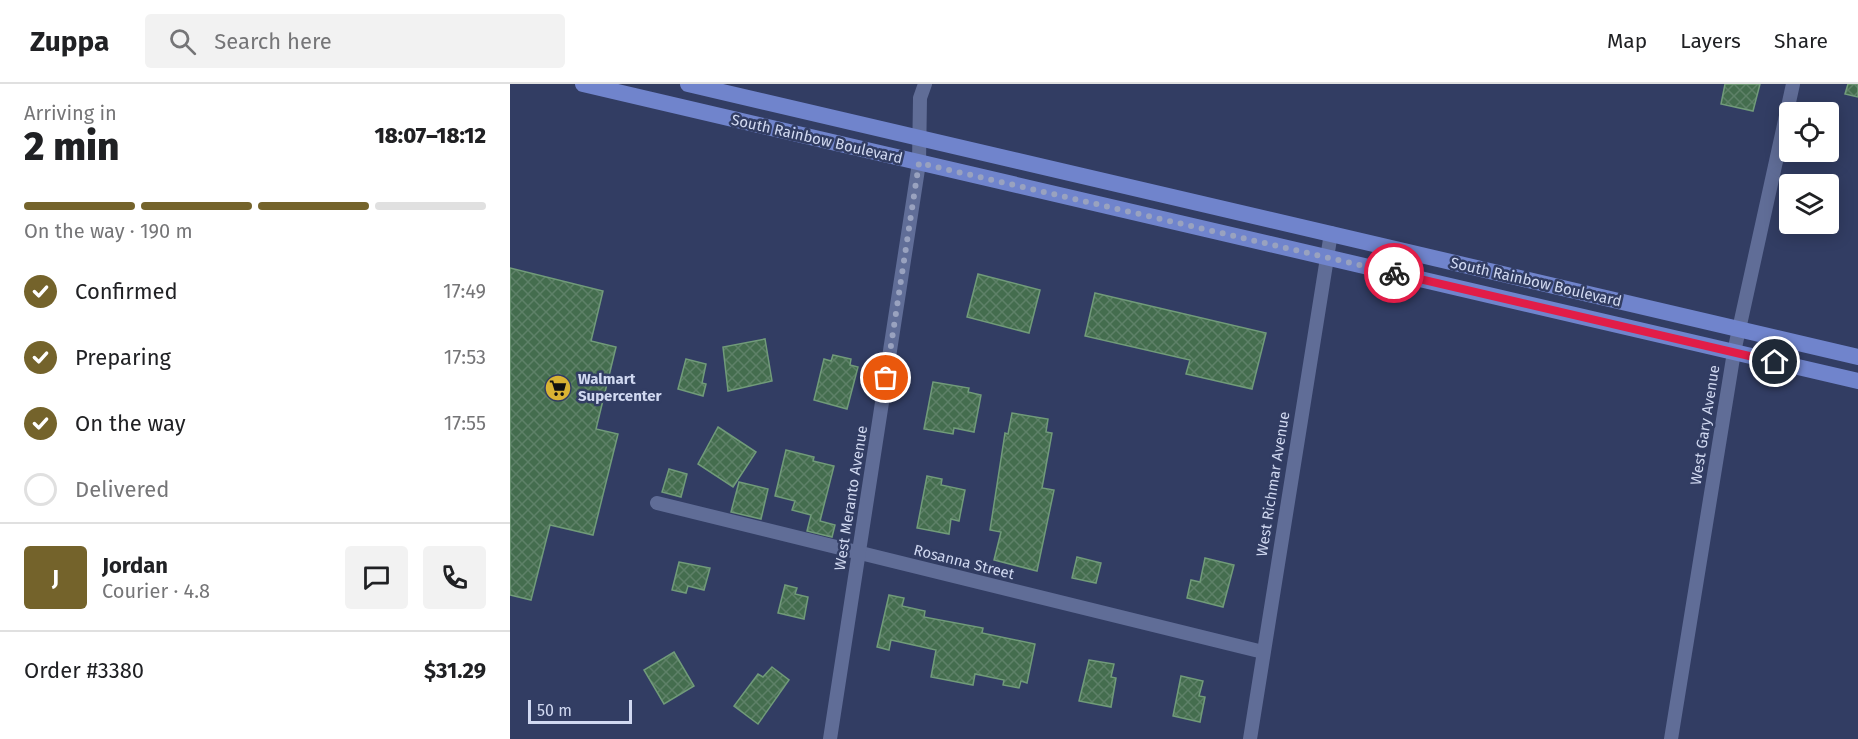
<!DOCTYPE html>
<meta charset="utf-8">
<style>
:root{--surface:#fff;--page:#f2f2f2;--text:#202124;--muted:#757577;--line:#e0e0e0;--accent:#74632b}
body{margin:0;font-family:"Fira Sans",sans-serif;background:var(--page);color:var(--text);height:100vh;display:flex;flex-direction:column;font-size:22px;white-space:nowrap}
*{box-sizing:border-box;margin:0}
p{font-size:20px;color:var(--muted)}
.icon{flex:none;width:33px;height:33px;fill:none;stroke:currentColor;stroke-width:2;stroke-linecap:round;stroke-linejoin:round}
.map{position:relative;flex:1;overflow:hidden}
.side{display:flex;flex-direction:column;background:var(--surface);width:510px}
.side>*{flex:none}
.tools{position:absolute;left:1269px;top:18px;display:grid;gap:12px}
.tools a{display:grid;place-items:center;width:60px;height:60px;border-radius:6px;background:var(--surface);box-shadow:0 3px 15px #0003;font-size:30px}
.scale{position:absolute;left:18px;bottom:15px;width:104px;box-sizing:border-box;padding-left:6px;border:3px solid #d1d9f1;border-top:0;font-size:16px;line-height:21px;white-space:nowrap;color:#d1d9f1;-webkit-text-stroke:4px #323d63;paint-order:stroke}
.pin{position:absolute;display:grid;place-items:center;width:51px;height:51px;color:#fff;margin:-26px;border:3px solid #fff;border-radius:50%;box-shadow:0 2px 6px #0007}
.courier{position:absolute;display:grid;place-items:center;width:60px;height:60px;margin:-30px;border:4px solid #e11d48;border-radius:50%;background:#fff;color:#222;box-shadow:0 2px 8px #0007}
.head em{font-style:normal;font-weight:800}
.head div{display:flex;flex-direction:column-reverse}
.head{display:flex;align-items:center;justify-content:space-between;height:102px;padding:0 24px}
h1{font-size:39px;font-weight:800;line-height:45px}
.bar{display:grid;grid-template-columns:repeat(4,1fr);gap:9px 6px;align-content:center;height:72px;padding:0 24px}
.bar i{height:8px;border-radius:4px;background:var(--line)}
.bar .current{background:var(--accent)}
.bar p{grid-column:span 4}
.line{display:flex;align-items:center;gap:15px;padding:0 24px;border-top:2px solid var(--line)}
.line div{flex:1}
.round{display:grid;place-items:center;flex:none;width:63px;height:63px;border-radius:6px;background:var(--page)}
ol{padding:0 24px;list-style:none}
li{display:flex;align-items:center;gap:18px;height:66px}
li p{margin-inline-start:auto}
li .icon{padding:6px;border-radius:50%;background:var(--accent);color:#fff;stroke-width:4}
li:last-child{color:var(--muted)}
li i{width:33px;height:33px;border:3px solid var(--line);border-radius:50%}
header{display:flex;align-items:center;gap:36px;box-sizing:border-box;height:84px;padding:0 30px;background:var(--surface);border-bottom:2px solid var(--line)}
header strong{font-size:28px}
nav{display:flex;gap:33px;margin-inline-start:auto;font-size:21px}
.search{width:420px;height:54px;background:var(--page);display:flex;align-items:center;gap:15px;box-sizing:border-box;padding:0 21px;border-radius:6px;color:var(--muted);font-size:22px}
main{display:flex;flex:1;min-height:0}
.map>svg:first-child{display:block}
</style>
<header>
<strong>Zuppa</strong>
<div class="search"><svg class="icon" aria-label="search" viewBox="0 0 24 24"><circle cx="10" cy="10" r="6"/><path d="M15 15l6 6"/></svg>Search here</div>
<nav><a>Map</a><a>Layers</a><a>Share</a></nav>
</header>
<main>
<section class="side">
<div class="head"><div><h1>2 min</h1><p>Arriving in</p></div><em>18:07–18:12</em></div>
<div class="bar"><i class="current"></i><i class="current"></i><i class="current"></i><i></i><p>On the way · 190 m</p></div>
<ol>
<li><svg class="icon" aria-label="check" viewBox="0 0 24 24"><path d="M5 12l5 5 9-10"/></svg>Confirmed<p>17:49</p></li>
<li><svg class="icon" aria-label="check" viewBox="0 0 24 24"><path d="M5 12l5 5 9-10"/></svg>Preparing<p>17:53</p></li>
<li><svg class="icon" aria-label="check" viewBox="0 0 24 24"><path d="M5 12l5 5 9-10"/></svg>On the way<p>17:55</p></li>
<li><i></i>Delivered</li>
</ol>
<div class="line" style="height:108px"><b class="round" style="background:var(--accent);color:#fff">J</b><div><b>Jordan</b><p>Courier · 4.8</p></div><a class="round"><svg class="icon" aria-label="chat" viewBox="0 0 24 24"><path d="M4 5h16v11H9l-5 4z"/></svg></a><a class="round"><svg class="icon" aria-label="phone" viewBox="0 0 24 24"><path d="M5 4h4l2 5-3 2q2 4 5 5l2-3 5 2v4C11 20 4 13 5 4z"/></svg></a></div>
<div class="line" style="height:78px"><div>Order #3380</div><b>$31.29</b></div>
</section>
<div class="map">
<svg width="1348" height="655" viewBox="0 0 1348 655">
<defs>
<pattern id="building-cross-hatch" width="8" height="8" patternUnits="userSpaceOnUse" patternTransform="scale(1.5)"><rect width="8" height="8" fill="#446d4e"/><path d="M0 0l8 8M0 8l8-8" fill="none" stroke="#5e8168"/></pattern>
</defs>
<rect width="100%" height="100%" fill="#323d63"/>
<!-- building -->
<g fill="url(#building-cross-hatch)" stroke="#719b7a" stroke-width="1.5">
<polygon points="1215,0 1250,0 1243,27 1211,20"/>
<polygon points="1338,0 1348,0 1348,13 1335,10"/>
<polygon points="0,184 93,207 81,257 106,263 86,345 108,350 83,451 40,441 21,516 0,511"/>
<polygon points="468,190 530,206 519,249 457,233"/>
<polygon points="585,209 756,249 742,305 676,290 680,276 575,252"/>
<polygon points="255,255 262,297 218,307 213,263"/>
<polygon points="323,271 341,275 340,281 348,283 337,325 304,316 314,275 321,277"/>
<polygon points="176,275 196,280 192,299 196,300 193,312 168,305"/>
<polygon points="423,298 459,304 458,308 471,311 464,348 444,344 443,350 414,345"/>
<polygon points="502,329 538,335 536,348 542,349 532,404 544,406 527,487 484,476 491,448 480,446 495,349 498,350"/>
<polygon points="208,343 246,368 223,403 188,380"/>
<polygon points="276,366 304,373 303,377 324,382 310,437 325,441 322,453 297,447 301,431 282,426 285,417 265,412"/>
<polygon points="159,385 177,390 171,413 152,408"/>
<polygon points="417,392 432,395 431,401 455,406 449,437 441,435 439,450 407,444"/>
<polygon points="229,398 258,405 251,435 221,428"/>
<polygon points="567,473 591,479 586,499 562,494"/>
<polygon points="695,474 724,481 713,523 677,514 681,496 690,498"/>
<polygon points="169,478 200,484 194,506 178,502 176,509 162,506"/>
<polygon points="275,501 287,504 285,510 298,513 294,535 268,529"/>
<polygon points="379,511 394,514 392,522 415,527 414,533 473,544 472,549 525,560 517,599 511,597 509,604 493,601 494,596 465,590 463,601 421,593 426,566 381,556 379,566 367,563"/>
<polygon points="164,568 184,602 154,620 134,586"/>
<polygon points="579,576 604,580 601,593 606,594 601,623 569,617"/>
<polygon points="262,583 279,596 248,640 224,622 248,590 253,593"/>
<polygon points="671,592 693,597 689,612 695,613 690,638 663,632"/>
</g>
<g fill="none" stroke-linecap="round" stroke-linejoin="round">
<!-- minor -->
<g stroke="#606d97" stroke-width="14">
<polyline points="147,419 753,568"/>
<polyline points="320,655 409,79 410,14 415,0"/>
<polyline points="740,655 821,149"/>
<polyline points="1161,655 1224,268 1283,0"/>
</g>
<!-- primary -->
<g stroke="#7084cc" stroke-width="16">
<polyline points="73,0 1348,297"/>
<polyline points="178,0 1348,273"/>
</g>
</g>
<g fill="none" stroke-linecap="round" stroke-linejoin="round">
<!-- done -->
<polyline stroke="#99a2bf" stroke-width="6" stroke-dasharray="0 10.8" points="376,294 409,79 884,189"/>
<!-- route -->
<polyline stroke="#e11d48" stroke-width="8" points="884,189 1265,278"/>
</g>
<!-- icons -->
<defs>
<symbol id="supermarket-disc" viewBox="-11 -11 22 22"><circle r="9.5" fill="#dab333" stroke="#323d63"/><path d="M-6-5.5h2.5l.6 2H6L4.5 2H-2.5L-4.4-4H-6ZM-1.5 3.2a1.3 1.3 0 1 0 .1 0ZM3 3.2a1.3 1.3 0 1 0 .1 0Z" fill="#111"/></symbol>
</defs>
<g fill-rule="evenodd">
<use href="#supermarket-disc" x="33" y="289" width="30" height="30"/>
</g>
<g text-anchor="middle" stroke-width="5" stroke-linejoin="round" paint-order="stroke">
<!-- street labels -->
<g font-size="15" fill="#d1d9f1" stroke="#323d63">
<text transform="translate(307 55) rotate(13)" y="5">South Rainbow Boulevard</text>
<text transform="translate(1026 198) rotate(13)" y="5">South Rainbow Boulevard</text>
<text transform="translate(1195 341) rotate(-81)" y="5">West Gary Avenue</text>
<text transform="translate(763 400) rotate(-81)" y="5">West Richmar Avenue</text>
<text transform="translate(341 414) rotate(-81)" y="5">West Meranto Avenue</text>
<text transform="translate(454 478) rotate(14)" y="5">Rosanna Street</text>
</g>
<!-- poi labels -->
<g font-size="15" font-weight="bold" fill="#d1d9f1" stroke="#323d63" text-anchor="start">
<text x="68" y="300">Walmart<tspan x="68" dy="17">Supercenter</tspan></text>
</g>
</g>
</svg>
<div class="tools">
<a><svg class="icon" aria-label="locate" viewBox="0 0 24 24"><circle cx="12" cy="12" r="6"/><path d="M12 2v4M12 18v4M2 12h4M18 12h4"/></svg></a>
<a><svg class="icon" aria-label="layers" viewBox="0 0 24 24"><path d="M12 4l9 5-9 5-9-5zM3 14l9 5 9-5"/></svg></a>
</div>
<div class="scale">50 m</div>
<div class="pin" style="left:376px;top:294px;background:#ea580c"><svg class="icon" aria-label="bag" viewBox="0 0 24 24"><path d="M5 8h14l-1 12H6zM9 8a3 3 0 0 1 6 0"/></svg></div>
<div class="pin" style="left:1265px;top:278px;background:#1f2937"><svg class="icon" aria-label="home" viewBox="0 0 24 24"><path d="M3 11l9-7 9 7M6 9v11h12V9"/></svg></div>
<div class="courier" style="left:884px;top:189px"><svg class="icon" aria-label="bike" viewBox="0 0 24 24"><circle cx="6" cy="16" r="4"/><circle cx="18" cy="16" r="4"/><path d="M6 16l4-8h5l3 8M10 8l3 8H6M13 5h3"/></svg></div>
</div>
</main>
